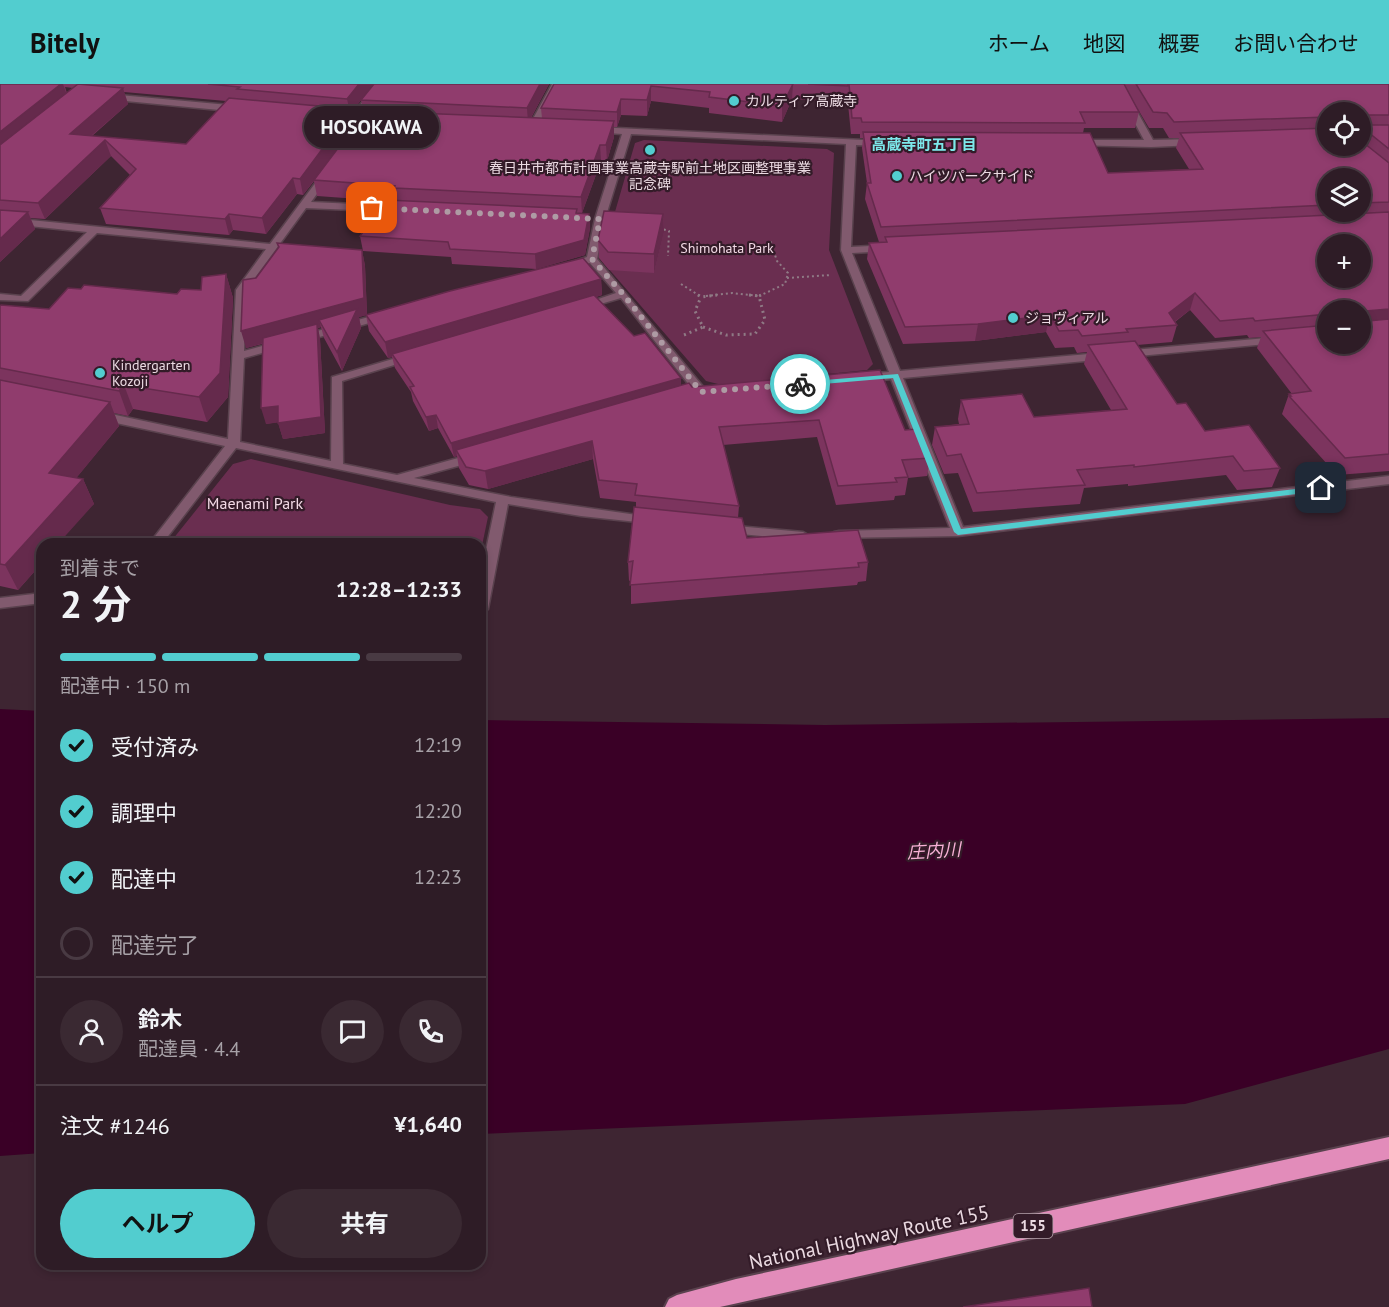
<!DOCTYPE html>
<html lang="ja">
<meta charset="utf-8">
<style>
:root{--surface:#2e1c26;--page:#3a2932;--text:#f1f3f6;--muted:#a7a1a7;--line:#493a43;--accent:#52cdcf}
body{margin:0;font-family:"PT Sans","Noto Sans JP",sans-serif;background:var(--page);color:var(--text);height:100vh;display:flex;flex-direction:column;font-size:22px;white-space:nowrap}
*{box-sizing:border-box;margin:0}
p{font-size:20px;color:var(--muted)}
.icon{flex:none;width:33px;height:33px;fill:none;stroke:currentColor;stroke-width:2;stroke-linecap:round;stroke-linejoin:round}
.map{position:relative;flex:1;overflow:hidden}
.sheet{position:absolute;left:36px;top:454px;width:450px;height:732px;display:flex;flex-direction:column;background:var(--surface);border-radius:18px;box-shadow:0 3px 9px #0003,0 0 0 2px var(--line)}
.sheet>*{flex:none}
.tools{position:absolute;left:1317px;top:18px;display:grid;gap:12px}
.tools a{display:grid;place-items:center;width:54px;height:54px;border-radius:50%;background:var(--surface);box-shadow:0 3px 9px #0003,0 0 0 2px var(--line);font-size:30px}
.pin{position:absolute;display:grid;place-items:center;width:51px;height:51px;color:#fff;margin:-26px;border-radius:12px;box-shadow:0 3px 9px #0006}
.courier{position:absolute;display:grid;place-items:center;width:60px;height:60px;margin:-30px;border:4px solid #52cdcf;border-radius:50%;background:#fff;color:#222;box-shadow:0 2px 8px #0007}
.bubble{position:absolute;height:42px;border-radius:21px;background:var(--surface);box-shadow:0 3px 9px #0003,0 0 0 2px var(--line);font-size:20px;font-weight:700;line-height:42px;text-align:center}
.overview em{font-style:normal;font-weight:700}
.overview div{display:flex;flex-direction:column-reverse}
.overview{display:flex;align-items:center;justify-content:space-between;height:102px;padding:0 24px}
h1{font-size:39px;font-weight:700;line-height:45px}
.bar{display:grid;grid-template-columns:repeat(4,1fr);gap:9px 6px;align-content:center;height:72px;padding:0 24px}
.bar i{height:8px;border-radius:4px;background:var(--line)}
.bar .selected{background:var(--accent)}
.bar p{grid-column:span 4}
.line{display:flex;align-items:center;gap:15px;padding:0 24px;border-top:2px solid var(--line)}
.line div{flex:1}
.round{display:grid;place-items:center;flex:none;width:63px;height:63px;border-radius:32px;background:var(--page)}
ol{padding:0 24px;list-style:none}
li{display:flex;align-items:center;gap:18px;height:66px}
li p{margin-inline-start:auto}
li .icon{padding:6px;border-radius:50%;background:var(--accent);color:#111;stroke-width:4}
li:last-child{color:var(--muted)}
li i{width:33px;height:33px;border:3px solid var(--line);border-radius:50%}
.cta{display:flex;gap:12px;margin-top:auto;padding:12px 24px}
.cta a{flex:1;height:69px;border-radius:36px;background:var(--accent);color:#111;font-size:24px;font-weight:700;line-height:69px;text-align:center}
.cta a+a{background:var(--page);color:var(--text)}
header{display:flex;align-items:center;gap:36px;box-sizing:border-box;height:84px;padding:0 30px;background:var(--accent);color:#111}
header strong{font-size:28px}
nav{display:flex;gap:33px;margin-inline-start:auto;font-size:21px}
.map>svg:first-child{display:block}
</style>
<header>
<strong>Bitely</strong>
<nav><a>ホーム</a><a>地図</a><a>概要</a><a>お問い合わせ</a></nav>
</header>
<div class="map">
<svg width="1389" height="1223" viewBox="0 0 1389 1223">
<rect width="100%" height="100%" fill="#3e2532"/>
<!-- green -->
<g fill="#6a2e50">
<polygon points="644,56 827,65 834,69 829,166 873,280 867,286 722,301 706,297 601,176 635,59"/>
<polygon points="251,375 450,421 480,425 488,433 480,471 480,460 169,460 233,380"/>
</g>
<!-- water -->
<g fill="#3a0026">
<polygon points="0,625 42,627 42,1069 0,1072"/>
<polygon points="1389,634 1389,965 1185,1020 480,1050 480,636 825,641"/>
</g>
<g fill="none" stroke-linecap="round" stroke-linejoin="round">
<defs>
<g id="minor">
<polygon points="376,0 385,0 357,37 351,37 351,33"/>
<polygon points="1114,0 1122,0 1153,56 1196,55 1201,58 1196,61 1151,63 1073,61 1071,59 1076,56 1144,56"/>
<polygon points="108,10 240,22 244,25 240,28 105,15 104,13"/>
<polygon points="596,43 884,57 886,59 881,62 856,61 851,163 889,161 894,164 889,167 852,169 900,287 1277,253 1283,256 1277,259 903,294 963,443 1389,392 1389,400 958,452 834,454 832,451 834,448 839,447 950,444 891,295 865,298 859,294 865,290 889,288 841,166 846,60 631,50 605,135 597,175 705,305 705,311 697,311 621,214 580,226 575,223 616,209 590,179 566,185 561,182 587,173 595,135 622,50 593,48 593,44"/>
<polygon points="328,85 333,88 311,118 400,122 405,125 400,128 306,124 246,206 244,267 387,228 393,231 391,233 244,274 240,358 331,377 332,293 413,269 419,272 417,274 342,297 343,380 397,391 476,369 482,373 480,376 414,394 511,413 651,433 658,437 656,440 581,432 508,420 488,525 481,530 480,495 496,418 236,364 162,460 149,460 225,362 97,335 91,331 97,327 228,355 236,206 266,165 97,149 28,217 0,216 0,210 21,212 87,148 0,139 0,133 270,160 325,86"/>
<polygon points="725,441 803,448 810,452 803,456 720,448 718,445"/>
<polygon points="42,509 42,519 0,524 0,514"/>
</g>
<polygon id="tertiary" points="552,0 560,0 538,44 530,46 528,44"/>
<polygon id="trunk" points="1389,1053 1389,1075 720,1223 665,1223 669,1215 677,1211 736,1195"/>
</defs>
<!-- minor casing -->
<use href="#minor" stroke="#5a424e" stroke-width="3"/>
<!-- tertiary casing -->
<use href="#tertiary" stroke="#5a424e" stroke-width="3"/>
<!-- trunk casing -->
<use href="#trunk" stroke="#5a424e" stroke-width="4"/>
<!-- path-far1 -->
<g stroke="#8f7a85" stroke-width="2" stroke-dasharray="2 3" stroke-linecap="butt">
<polyline points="659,144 669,147 668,172"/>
<polyline points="787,194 831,191"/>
<polyline points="681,200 700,212"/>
<polyline points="706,212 732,209 759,212"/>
<polyline points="759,212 785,200 788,189 777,177 770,156"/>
</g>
<!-- path -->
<g stroke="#8f7a85" stroke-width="3" stroke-dasharray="2 4" stroke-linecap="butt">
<polyline points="698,211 701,213 717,211"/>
<polyline points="749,211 759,212"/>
<polyline points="703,243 726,251 755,250 765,236 759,212 761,211"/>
<polyline points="684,251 703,243 695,227 701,213"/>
</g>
<!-- minor -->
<use href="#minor" fill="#815a6e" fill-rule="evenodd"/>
<!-- tertiary -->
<use href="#tertiary" fill="#815a6e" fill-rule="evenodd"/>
<!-- trunk -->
<use href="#trunk" fill="#e28cba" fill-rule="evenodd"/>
</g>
<!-- wall -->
<g fill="#7c345e" fill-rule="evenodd">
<path d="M 0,0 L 373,0 L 352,28 L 355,41 L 364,30 L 361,16 L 374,0 L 549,0 L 531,34 L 542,34 L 541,24 L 554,0 L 1389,0 L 1389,387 L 1337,391 L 1282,330 L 1289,310 L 1292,310 L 1257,264 L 1261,253 L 1249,254 L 1247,251 L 1215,254 L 1190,226 L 1175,238 L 1177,241 L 1172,258 L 1137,261 L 1177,320 L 1205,347 L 1280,384 L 1272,403 L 1237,406 L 1226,391 L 1128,402 L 1128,400 L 1084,404 L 1080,420 L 973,428 L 958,389 L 944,390 L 932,361 L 935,343 L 959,340 L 958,335 L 961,316 L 1034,333 L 1111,326 L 1084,280 L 1087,268 L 1077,269 L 1074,263 L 1055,264 L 1046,248 L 975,257 L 903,260 L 867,175 L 869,159 L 879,158 L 865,115 L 867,99 L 862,64 L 863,54 L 860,54 L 860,50 L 851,50 L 847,10 L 847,18 L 792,15 L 782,38 L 709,29 L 709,24 L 651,17 L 647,32 L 621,31 L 617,43 L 614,43 L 614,53 L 607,77 L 601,77 L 582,129 L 589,130 L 590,144 L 585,171 L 536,185 L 452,180 L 451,173 L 363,167 L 360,152 L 386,117 L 317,112 L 314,97 L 303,111 L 297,110 L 266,150 L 233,146 L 229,151 L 106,140 L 100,124 L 130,91 L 111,72 L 45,135 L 30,134 L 35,145 L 0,178 ZM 65,3 L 73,4 L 67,9 ZM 1126,5 L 1149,44 L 1163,44 L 1169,54 L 1179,54 L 1176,64 L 1189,85 L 1108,89 L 1083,49 L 1084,44 L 1135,44 L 1139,28 ZM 124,8 L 226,17 L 186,60 L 92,52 L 128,20 ZM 1328,28 L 1360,28 L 1360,62 L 1328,62 ZM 1328,94 L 1360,94 L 1360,128 L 1328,128 ZM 1328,226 L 1360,226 L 1328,260 Z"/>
<polygon points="663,130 664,148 654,189 609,186 599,174 598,156"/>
<polygon points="277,159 362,166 365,182 367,231 601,195 602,211 596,213 634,252 681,294 681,301 905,346 930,374 927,392 908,394 905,411 895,412 894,416 836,421 817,353 723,361 739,422 738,434 747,454 868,478 866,497 858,498 857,501 631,520 631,496 629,497 628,478 636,423 636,418 600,414 593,375 488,405 469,401 459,384 457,372 454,373 438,344 429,347 413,317 411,308 395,284 392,273 388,274 369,247 366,231 359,233 361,244 342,287 324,254 321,243 318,244 320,255 325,349 283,355 278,338 266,340 262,260 246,264 278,164"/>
<polygon points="226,190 233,214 228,313 207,338 133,325 128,332 114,329 119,342 76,394 83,395 94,420 42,460 42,479 18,506 0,502 0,222 49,225 201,206"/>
</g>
<!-- shaded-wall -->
<g fill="#652a4c">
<polygon points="61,0 63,0 68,14 0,69 0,48"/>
<polygon points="359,0 373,0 352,28 355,41 303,111 300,95 350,28 347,15"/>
<polygon points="540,0 549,0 528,39 527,24"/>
<polygon points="793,0 792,15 782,38 782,22"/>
<polygon points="651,2 651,17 647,32 647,16"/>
<polygon points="123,4 128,20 76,65 70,50"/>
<polygon points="621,15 621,31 617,43 617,28"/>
<polygon points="614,37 614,53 607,77 606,61"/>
<polygon points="105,56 111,72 45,135 38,119"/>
<polygon points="600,61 601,77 582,129 581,113"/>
<polygon points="293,94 297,110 266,150 262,134"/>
<polygon points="28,128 35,145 0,178 0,155"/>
<polygon points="229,130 233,146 229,151 225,135"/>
<polygon points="589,130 590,144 585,171 536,185 535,170"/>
<polygon points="663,130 664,148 654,189 654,170"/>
<polygon points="362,166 365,182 367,231 359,233 361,244 342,287 337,268 319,236 321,243 318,244 320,255 325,349 283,355 278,339 317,245 246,264 241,247"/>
<polygon points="226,190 233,214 228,313 207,338 199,313"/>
<polygon points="601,195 602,211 393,272 392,270 392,273 388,274 385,258"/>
<polygon points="1195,209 1190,226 1170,241 1169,229"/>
<polygon points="1389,225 1389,241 1360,244 1366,227"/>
<polygon points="1050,231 1046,248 975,257 978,240"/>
<polygon points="681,294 681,307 456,366 457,372 454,373 451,359"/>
<polygon points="124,301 133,325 128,332 119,307"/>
<polygon points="110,318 119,342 60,414 49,389"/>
<polygon points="278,322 282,338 266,340 261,324"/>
<polygon points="436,331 438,344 429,347 426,333"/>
<polygon points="592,357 593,375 488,405 485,387"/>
<polygon points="83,395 94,420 58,460 42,460 42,479 18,506 5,481"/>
</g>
<!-- building -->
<g fill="#903c6d" stroke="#652a4c" stroke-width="1.5" fill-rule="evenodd">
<polygon points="0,0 61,0 0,48"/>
<polygon points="78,0 123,4 70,50 186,60 229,14 352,25 300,95 293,94 262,134 229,130 225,135 100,124 136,85 105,56 38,119 0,116 0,61"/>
<polygon points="208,0 359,0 347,15 237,5 240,3"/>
<polygon points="374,0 540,0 527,24 361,16"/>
<polygon points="554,0 793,0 782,22 709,13 710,8 651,2 647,16 621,15 617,28 541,24"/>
<polygon points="808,0 848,0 848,2"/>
<polygon points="849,0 1124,0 1139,28 1080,28 1085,39 862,38 861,34 852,34"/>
<polygon points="1136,0 1389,0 1389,31 1366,31 1364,39 1366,41 1389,41 1389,65 1363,44 1360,45 1360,28 1328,28 1328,33 1174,38 1167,29 1153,28"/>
<polygon points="366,27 614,37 606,61 600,61 581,113 394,104 395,102 314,96"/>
<polygon points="1328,44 1328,62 1360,62 1360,56 1389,79 1389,118 1360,119 1360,94 1328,94 1328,121 881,143 867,99 871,99 863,48 1090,49 1108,89 1203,85 1180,49"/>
<polygon points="387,116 577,125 576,129 589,130 584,156 535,170 450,165 448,158 360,152"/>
<polygon points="0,126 28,128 0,155"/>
<polygon points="604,127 663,130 654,170 608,168 598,156"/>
<path d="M 1389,128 L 1389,225 L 1366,227 L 1365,235 L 1368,237 L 1389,235 L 1389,370 L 1345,374 L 1289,312 L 1291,312 L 1289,310 L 1311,307 L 1263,247 L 1328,241 L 1328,260 L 1360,260 L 1360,226 L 1328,226 L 1328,230 L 1255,237 L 1253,234 L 1220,237 L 1195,209 L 1169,229 L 1177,241 L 1126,245 L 1128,248 L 1082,252 L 1078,246 L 1059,247 L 1050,231 L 978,240 L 905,243 L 869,159 L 887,158 L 885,153 ZM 1328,160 L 1360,160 L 1360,194 L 1328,194 Z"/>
<polygon points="277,159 362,166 364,214 241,247 243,196 256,194 279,163"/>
<polygon points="583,174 601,195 385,258 366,231 450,207"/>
<polygon points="226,190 220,289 199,313 124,301 119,307 0,284 0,222 1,221 49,225 68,204 81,205 84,201 177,210 181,205 201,206 202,193"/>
<polygon points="594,211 634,252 645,249 681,294 451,359 436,331 426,333 410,303 414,302 392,270"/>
<polygon points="357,225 337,268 319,236"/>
<polygon points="317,240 321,333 278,339 278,322 261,324 263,254"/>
<polygon points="1135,257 1177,320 1186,319 1205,347 1249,341 1280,384 1244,387 1233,372 1134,383 1134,381 1077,386 1085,401 977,409 961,370 947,372 935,343 969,340 961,316 1022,310 1034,333 1127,325 1088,261"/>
<polygon points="880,286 905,346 918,345 930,374 902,376 908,393 895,394 897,398 838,402 819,336 719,343 739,422 635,411 637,400 599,396 592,357 485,387 466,383 456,366 689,299 692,303"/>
<polygon points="0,296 110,318 49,389 83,395 5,481 0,480"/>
<polygon points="634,423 742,434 747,454 858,446 868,478 858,479 859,483 630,501 633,477 628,478"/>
<polygon points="1089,1204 1092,1223 963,1223"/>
</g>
<!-- route -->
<polygon fill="#52cdcf" points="898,290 961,445 1321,402 1325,404 1321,407 958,451 954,448 893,294 800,302 796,300 800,298"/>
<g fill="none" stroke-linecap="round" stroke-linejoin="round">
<!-- done -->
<polyline stroke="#ae9ba4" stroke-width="6" stroke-dasharray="0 10.8" points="372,124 600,135 592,175 623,210 701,308 800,300"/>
</g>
<!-- markers -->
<g fill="#52cdcf" stroke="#331b28" stroke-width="2">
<circle cx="734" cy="17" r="6"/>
<circle cx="650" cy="66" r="6"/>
<circle cx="897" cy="92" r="6"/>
<circle cx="1013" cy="234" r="6"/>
<circle cx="100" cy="289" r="6"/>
</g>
<g text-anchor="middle" stroke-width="4.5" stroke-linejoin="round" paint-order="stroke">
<!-- far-poi labels -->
<g font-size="14" fill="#ebdae2" stroke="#331b28" text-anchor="start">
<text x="746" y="22">カルティア高蔵寺</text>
<text x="650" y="89" text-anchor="middle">春日井市都市計画事業高蔵寺駅前土地区画整理事業<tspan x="650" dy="16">記念碑</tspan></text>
<text x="909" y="97">ハイツパークサイド</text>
<text x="1025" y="239">ジョヴィアル</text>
<text x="112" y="286">Kindergarten<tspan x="112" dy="16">Kozoji</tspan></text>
</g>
<!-- far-park labels -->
<g font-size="14" fill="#f2d9e5" stroke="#331b28">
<text x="727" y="169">Shimohata Park</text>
</g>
<!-- far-neighbourhood labels -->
<g font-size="15" font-weight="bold" fill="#7de9eb" stroke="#331b28">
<text x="924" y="66">高蔵寺町五丁目</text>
</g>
<!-- shield labels -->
<rect fill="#331b28" stroke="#b4a1aa" stroke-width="1.5" x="1013.5" y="1130" width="39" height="24" rx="4.5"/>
<g font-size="15" font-weight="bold" fill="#ebdae2">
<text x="1033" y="1147">155</text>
</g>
<!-- park labels -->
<g font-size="16" fill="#f2d9e5" stroke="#331b28">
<text x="255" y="425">Maenami Park</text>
</g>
<!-- water labels -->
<g font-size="18" font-style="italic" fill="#f7b0d5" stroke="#331b28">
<text transform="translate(934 767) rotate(-3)" y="6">庄内川</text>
</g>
<!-- near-street labels -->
<g font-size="20" fill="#ebdae2" stroke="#331b28">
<text transform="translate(869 1153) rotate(-12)" y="7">National Highway Route 155</text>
</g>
</g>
</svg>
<div class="tools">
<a><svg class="icon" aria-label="locate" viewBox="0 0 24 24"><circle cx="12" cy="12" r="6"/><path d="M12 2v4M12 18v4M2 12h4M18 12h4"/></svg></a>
<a><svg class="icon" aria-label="layers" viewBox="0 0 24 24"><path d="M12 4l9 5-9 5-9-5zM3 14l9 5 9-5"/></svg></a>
<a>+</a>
<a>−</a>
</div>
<div class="pin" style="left:372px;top:124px;background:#ea580c"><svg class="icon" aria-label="bag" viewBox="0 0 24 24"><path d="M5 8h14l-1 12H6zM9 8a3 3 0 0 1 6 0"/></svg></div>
<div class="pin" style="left:1321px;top:404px;background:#1f2937"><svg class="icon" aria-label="home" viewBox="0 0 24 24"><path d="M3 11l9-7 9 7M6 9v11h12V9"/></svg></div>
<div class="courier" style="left:800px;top:300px"><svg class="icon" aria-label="bike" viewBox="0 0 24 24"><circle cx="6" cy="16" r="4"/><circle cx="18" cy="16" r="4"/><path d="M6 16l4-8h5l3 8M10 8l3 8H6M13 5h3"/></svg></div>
<div class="bubble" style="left:304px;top:22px;width:135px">HOSOKAWA</div>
<section class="sheet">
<div class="overview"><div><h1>2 分</h1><p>到着まで</p></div><em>12:28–12:33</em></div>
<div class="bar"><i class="selected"></i><i class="selected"></i><i class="selected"></i><i></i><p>配達中 · 150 m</p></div>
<ol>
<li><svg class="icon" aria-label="check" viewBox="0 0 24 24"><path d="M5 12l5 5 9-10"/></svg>受付済み<p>12:19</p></li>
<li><svg class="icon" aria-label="check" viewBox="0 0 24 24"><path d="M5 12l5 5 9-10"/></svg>調理中<p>12:20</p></li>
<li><svg class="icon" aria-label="check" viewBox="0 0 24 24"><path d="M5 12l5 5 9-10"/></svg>配達中<p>12:23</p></li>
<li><i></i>配達完了</li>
</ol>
<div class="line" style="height:108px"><a class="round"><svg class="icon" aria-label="person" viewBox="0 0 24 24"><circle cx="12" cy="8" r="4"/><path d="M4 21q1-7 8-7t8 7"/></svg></a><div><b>鈴木</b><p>配達員 · 4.4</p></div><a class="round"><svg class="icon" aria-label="chat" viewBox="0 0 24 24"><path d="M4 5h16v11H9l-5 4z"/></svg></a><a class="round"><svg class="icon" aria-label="phone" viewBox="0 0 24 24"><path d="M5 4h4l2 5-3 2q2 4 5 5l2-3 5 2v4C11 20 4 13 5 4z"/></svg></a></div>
<div class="line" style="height:78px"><div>注文 #1246</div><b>¥1,640</b></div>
<div class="cta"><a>ヘルプ</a><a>共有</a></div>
</section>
</div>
